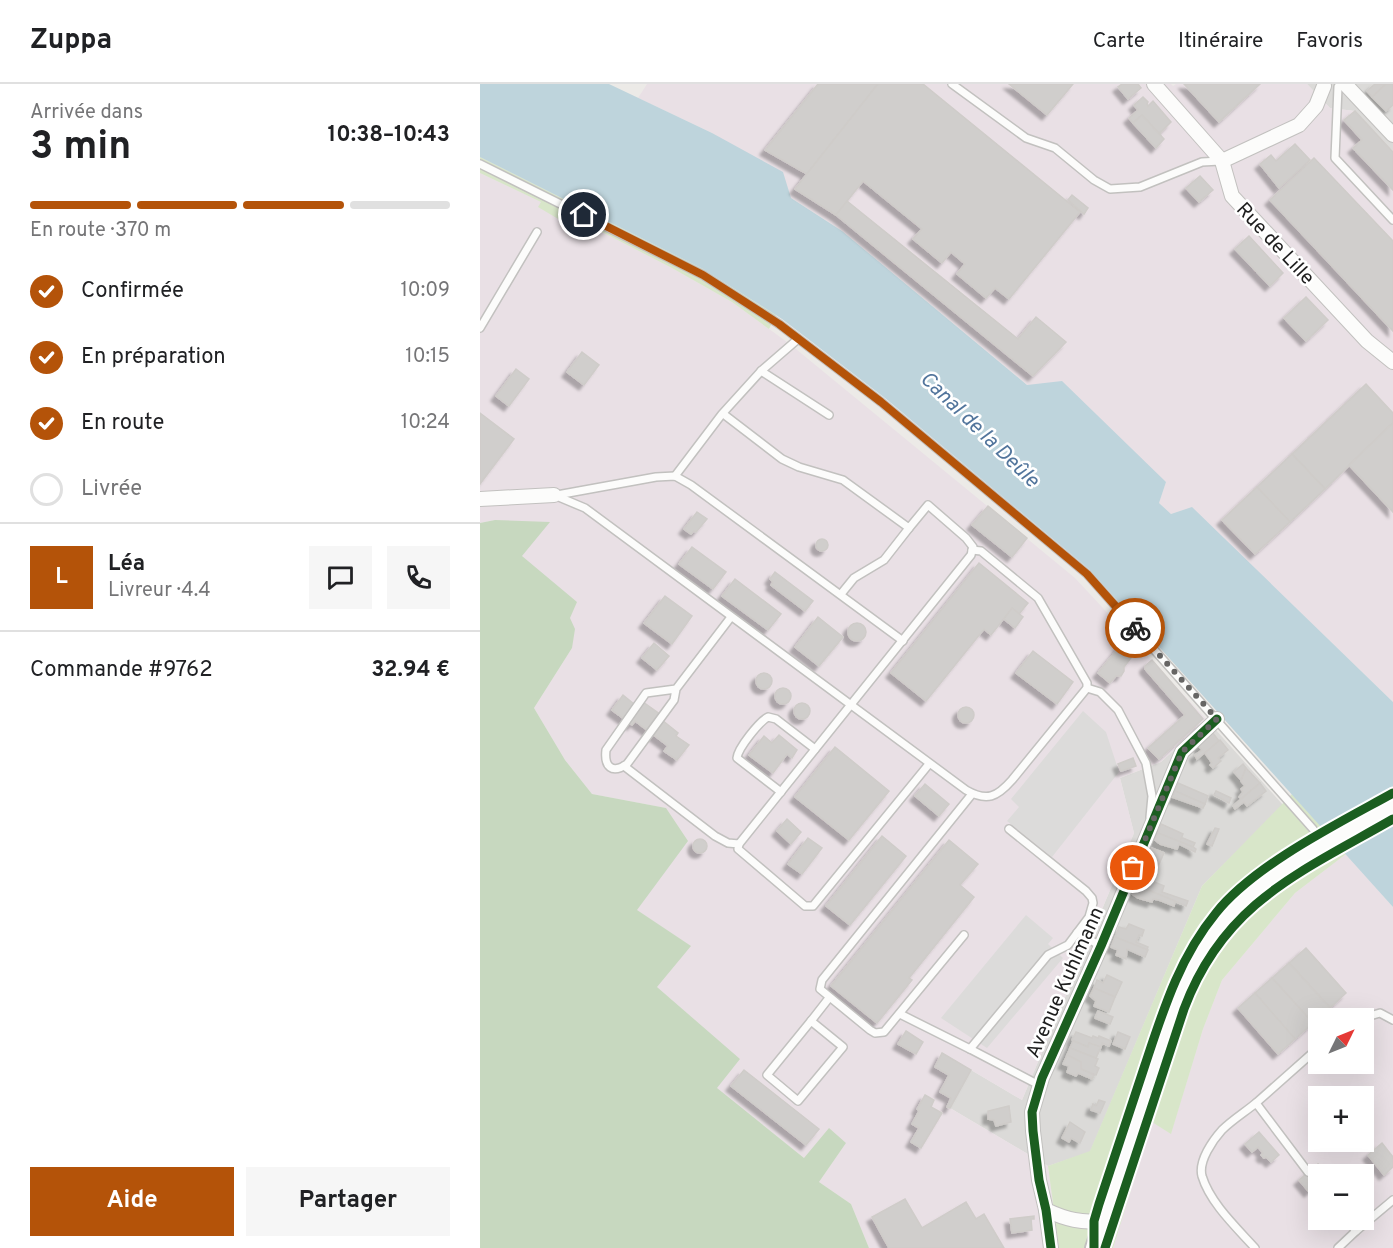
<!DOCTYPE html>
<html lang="fr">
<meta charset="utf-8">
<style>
:root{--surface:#fff;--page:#f6f6f6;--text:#202124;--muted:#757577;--line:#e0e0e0;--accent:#b45309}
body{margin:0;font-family:Overpass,sans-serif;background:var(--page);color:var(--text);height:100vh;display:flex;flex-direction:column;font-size:22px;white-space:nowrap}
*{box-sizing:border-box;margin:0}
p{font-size:20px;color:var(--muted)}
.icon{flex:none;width:33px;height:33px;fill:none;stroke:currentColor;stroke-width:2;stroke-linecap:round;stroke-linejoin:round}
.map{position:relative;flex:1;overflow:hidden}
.side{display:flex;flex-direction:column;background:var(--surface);width:480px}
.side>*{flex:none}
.needle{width:39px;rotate:47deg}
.tools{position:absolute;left:828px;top:924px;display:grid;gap:12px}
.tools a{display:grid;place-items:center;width:66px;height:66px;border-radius:0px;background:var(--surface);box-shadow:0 6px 24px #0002;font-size:30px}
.pin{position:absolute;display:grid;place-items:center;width:51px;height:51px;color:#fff;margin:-26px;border:3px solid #fff;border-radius:50%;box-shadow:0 2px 6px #0007}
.courier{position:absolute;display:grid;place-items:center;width:60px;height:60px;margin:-30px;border:4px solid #b45309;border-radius:50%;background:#fff;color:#222;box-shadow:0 2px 8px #0007}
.headline em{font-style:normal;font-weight:700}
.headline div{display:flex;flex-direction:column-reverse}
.headline{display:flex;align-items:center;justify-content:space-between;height:102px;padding:0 30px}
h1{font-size:39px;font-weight:700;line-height:45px}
.bar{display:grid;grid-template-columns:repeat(4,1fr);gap:9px 6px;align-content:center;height:72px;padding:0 30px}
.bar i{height:8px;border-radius:4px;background:var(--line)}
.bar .selected{background:var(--accent)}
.bar p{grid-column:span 4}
.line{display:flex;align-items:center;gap:15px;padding:0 30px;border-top:2px solid var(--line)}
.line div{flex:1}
.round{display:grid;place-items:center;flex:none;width:63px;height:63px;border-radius:0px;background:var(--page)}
ol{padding:0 30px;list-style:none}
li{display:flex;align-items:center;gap:18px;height:66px}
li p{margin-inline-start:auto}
li .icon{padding:6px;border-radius:50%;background:var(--accent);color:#fff;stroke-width:4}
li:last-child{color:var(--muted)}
li i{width:33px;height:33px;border:3px solid var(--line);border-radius:50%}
.button{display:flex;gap:12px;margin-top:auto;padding:12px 30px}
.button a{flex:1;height:69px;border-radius:0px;background:var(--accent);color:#fff;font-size:24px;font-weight:700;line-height:69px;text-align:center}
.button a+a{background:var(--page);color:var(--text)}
header{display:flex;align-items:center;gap:36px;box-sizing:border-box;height:84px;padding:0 30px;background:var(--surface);border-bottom:2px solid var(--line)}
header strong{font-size:28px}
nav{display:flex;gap:33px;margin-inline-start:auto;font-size:21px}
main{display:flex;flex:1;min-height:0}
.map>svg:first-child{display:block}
</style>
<header>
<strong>Zuppa</strong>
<nav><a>Carte</a><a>Itinéraire</a><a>Favoris</a></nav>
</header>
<main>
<section class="side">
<div class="headline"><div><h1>3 min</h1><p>Arrivée dans</p></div><em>10:38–10:43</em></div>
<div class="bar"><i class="selected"></i><i class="selected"></i><i class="selected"></i><i></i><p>En route · 370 m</p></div>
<ol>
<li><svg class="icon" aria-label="check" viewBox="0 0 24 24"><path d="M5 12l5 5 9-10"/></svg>Confirmée<p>10:09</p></li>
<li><svg class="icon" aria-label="check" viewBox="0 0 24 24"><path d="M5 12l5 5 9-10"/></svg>En préparation<p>10:15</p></li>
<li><svg class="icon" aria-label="check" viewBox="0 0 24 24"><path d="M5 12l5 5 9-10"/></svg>En route<p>10:24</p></li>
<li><i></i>Livrée</li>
</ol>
<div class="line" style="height:108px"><b class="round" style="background:var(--accent);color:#fff">L</b><div><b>Léa</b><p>Livreur · 4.4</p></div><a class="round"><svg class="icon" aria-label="chat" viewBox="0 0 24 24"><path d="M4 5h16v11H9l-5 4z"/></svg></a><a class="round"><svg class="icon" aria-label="phone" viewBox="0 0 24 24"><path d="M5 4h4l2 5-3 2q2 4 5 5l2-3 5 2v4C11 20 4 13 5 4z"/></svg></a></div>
<div class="line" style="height:78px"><div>Commande #9762</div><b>32.94 €</b></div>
<div class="button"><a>Aide</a><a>Partager</a></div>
</section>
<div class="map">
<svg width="913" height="1164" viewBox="0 0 913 1164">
<defs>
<filter id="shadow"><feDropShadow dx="-5" dy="5" stdDeviation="1.5" flood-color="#0004"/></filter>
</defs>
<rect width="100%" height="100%" fill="#eceae7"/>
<!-- residential -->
<g fill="#dbdad8">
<polygon points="827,0 913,0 913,67 875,27 850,24"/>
<polygon points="727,636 803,721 722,802 610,1068 568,1082 470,1024 491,986 542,1016 654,749 640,694 681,678"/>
</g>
<!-- industrial -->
<g fill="#e9e0e5" fill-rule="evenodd">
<polygon points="167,0 691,0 693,2 696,0 827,0 850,24 875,27 913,67 913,618 712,424 691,430 679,419 686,398 547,301 362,147 311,114 232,49 158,14"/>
<polygon points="0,89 87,130 192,184 252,218 311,261 595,494 727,636 681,678 640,694 654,749 542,1016 491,986 470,1024 568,1082 579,1164 389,1164 371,1120 339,1098 366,1059 324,1074 236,1004 259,975 177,903 156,826 186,724 112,710 85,676 54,624 92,564 42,472 15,436 0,439"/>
<path d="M 866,770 L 913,823 L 913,1164 L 633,1164 L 672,1038 L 691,1049 L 723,945 L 742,896 L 815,809 ZM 838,934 L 884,934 L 884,980 L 838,980 ZM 838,1012 L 884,1012 L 884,1058 L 838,1058 ZM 838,1090 L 884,1090 L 884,1136 L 838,1136 Z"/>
</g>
<!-- grass -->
<g fill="#d8e6c9">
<polygon points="0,73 223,185 296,231 289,245 252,218 192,184 87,130 80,136 58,123 61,118 0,89"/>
<polygon points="812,710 866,770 815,809 742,896 723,945 691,1050 672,1038 633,1164 579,1164 568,1082 610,1067 722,802"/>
</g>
<!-- forest -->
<polygon fill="#c7d8bf" points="15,436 70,438 42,472 97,518 90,534 95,545 92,564 54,624 85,676 112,710 186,724 208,757 157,826 211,862 177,903 260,975 237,1004 324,1074 349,1044 366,1059 339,1098 371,1120 389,1164 0,1164 0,439"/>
<!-- parking -->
<g fill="#dcdbda">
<polygon points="603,627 626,648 639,688 572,773 527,737 539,723 531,715"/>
<polygon points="546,831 573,854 568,860 583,874 507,964 461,934"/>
</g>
<!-- water -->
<polygon fill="#bed4dc" points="0,0 129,0 232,49 303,88 311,114 362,147 547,301 582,297 686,398 679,419 691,430 712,423 913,618 913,823 609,485 405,314 302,235 223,185 0,73"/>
<!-- pier -->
<polygon fill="#dcdcda" points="913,708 913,740 814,795 797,773"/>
<!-- building -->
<g fill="#d0cecc" stroke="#cfccc9" stroke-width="1.5" filter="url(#shadow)">
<polygon points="338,0 398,0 327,90 285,66"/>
<polygon points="398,0 443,0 600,128 529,215 515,204 506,214 477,190 485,180 471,168 462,179 433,155 442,145 383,97 356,131 315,105"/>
<polygon points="529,0 593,0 567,31"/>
<polygon points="642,0 658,0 661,4 648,15 638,3"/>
<polygon points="704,0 780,0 739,38"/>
<polygon points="895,0 906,0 892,13 887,7"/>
<polygon points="906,0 913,0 913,21 906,27 892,13"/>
<polygon points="663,13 668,18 667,20 668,22 673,17 691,38 680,49 681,52 662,31 653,39 649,34 658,26 654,21"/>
<polygon points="875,27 913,68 913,106 873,64 882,56 864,36"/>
<polygon points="662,31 684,55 676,64 653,39"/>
<polygon points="815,60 830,76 799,104 780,80 791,71 796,77"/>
<polygon points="834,74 913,157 913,247 790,116"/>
<polygon points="720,92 733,106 719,118 706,104"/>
<polygon points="592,111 608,124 604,130 588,116"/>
<polygon points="367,117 538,255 556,233 586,258 553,292 356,131"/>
<polygon points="769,152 803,189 790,202 755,165"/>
<polygon points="826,213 848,236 826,257 804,234"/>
<polygon points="102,268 119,281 104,301 87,288"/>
<polygon points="36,285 49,295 29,322 16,312"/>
<polygon points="886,300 913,329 913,339 845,405 812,370"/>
<polygon points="0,329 34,355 0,400"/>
<polygon points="913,339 913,428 869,381"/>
<polygon points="812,370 845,405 810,438 777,403"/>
<polygon points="777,403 810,438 775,470 742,436"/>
<polygon points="508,422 547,454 532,473 492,441"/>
<polygon points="217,428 227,435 216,448 214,447 211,450 204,445"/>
<circle cx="342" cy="461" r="6"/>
<polygon points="212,463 246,488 233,505 199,480"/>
<polygon points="499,479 548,519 539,530 532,524 511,551 504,545 446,617 411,589"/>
<polygon points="295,488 333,517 325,527 291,501 293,498 290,495"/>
<polygon points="255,495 301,530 288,546 242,512"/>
<polygon points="185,512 212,532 192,560 164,539"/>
<polygon points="532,524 543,533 535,544 524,535"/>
<polygon points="338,533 363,553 339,582 315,563"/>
<circle cx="377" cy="548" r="9"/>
<polygon points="174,559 189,572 177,586 162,574"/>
<polygon points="641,561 653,571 644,583 644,587 641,592 636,592 630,599 618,589"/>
<polygon points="553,567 593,598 577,620 536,589"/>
<polygon points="672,576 723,635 679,675 668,664 705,631 665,585 665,582"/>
<circle cx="284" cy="597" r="8"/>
<circle cx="303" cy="612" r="8"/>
<polygon points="143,611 159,624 163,618 184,633 182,636 198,649 196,652 209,661 197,676 184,667 188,662 155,637 152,641 132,626"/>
<circle cx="322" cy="627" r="8"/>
<circle cx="486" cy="631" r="8"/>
<polygon points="732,648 739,657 717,675 715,671 722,666 718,661"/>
<polygon points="299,651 317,666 312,674 307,670 293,689 269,671 284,652 292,659"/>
<polygon points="740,656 748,666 738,674 741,677 733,684 730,681 732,679 725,669"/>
<polygon points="355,663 409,707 369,756 315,713"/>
<polygon points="653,674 656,682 641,687 638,680"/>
<polygon points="763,680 766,684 761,696 754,688"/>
<polygon points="766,684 780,699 761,715 759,713 763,708 761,705 765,702 761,697"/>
<polygon points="698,699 728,712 725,720 695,707"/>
<polygon points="780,699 786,707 767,722 764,718 755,725 753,722"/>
<polygon points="445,700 469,720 459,732 435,712"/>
<polygon points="695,707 725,720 723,724 692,713"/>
<polygon points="736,707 751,714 749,719 734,711"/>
<polygon points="307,735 321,748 311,760 297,747"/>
<polygon points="681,740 703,750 701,755 703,754 715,759 713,763 678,749"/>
<polygon points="735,744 739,745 732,762 727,760"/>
<polygon points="678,749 713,763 716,765 715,768 699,760 697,765 680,760 675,756"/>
<polygon points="402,752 426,772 370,841 346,822"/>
<polygon points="328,754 342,764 322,790 308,780"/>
<circle cx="220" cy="762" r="7"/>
<polygon points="469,756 498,780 480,801 494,813 429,894 432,896 397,939 351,902"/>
<polygon points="671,764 684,769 679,780 667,775"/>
<polygon points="667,775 675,778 672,788 663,784"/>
<polygon points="660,792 684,802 682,808 708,817 706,822 656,801"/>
<polygon points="656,801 695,817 694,822 679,816 673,815 672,818 658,814 652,810"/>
<polygon points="649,840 664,846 662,852 659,851 656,858 668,863 667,866 635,853 639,843 646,845"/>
<polygon points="635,853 668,866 665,873 647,865 646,875 636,871 638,866 631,863"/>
<polygon points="826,864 866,909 850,924 809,879"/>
<polygon points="809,879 850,924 833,939 792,894"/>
<polygon points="627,891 642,898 635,913 614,904 617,896 623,899"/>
<polygon points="792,894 833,939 815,955 775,909"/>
<polygon points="614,904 635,913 629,928 614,922 616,917 610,912"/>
<polygon points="775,909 815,955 798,970 758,924"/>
<polygon points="618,927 633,933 630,940 615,934"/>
<polygon points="426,947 443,958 436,970 418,960"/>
<polygon points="596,948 612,954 613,952 618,954 619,952 631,957 629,962 622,959 621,963 609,959 608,963 592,956"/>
<polygon points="638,948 650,953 645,965 633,960"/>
<polygon points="593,957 608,963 609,959 621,963 616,974 590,964"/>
<polygon points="590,964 618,975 615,982 619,984 616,991 601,985 601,978 587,971"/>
<polygon points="462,969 491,986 470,1024 467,1023 471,1014 460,1008 469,991 455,983"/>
<polygon points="587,971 601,978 601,985 614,991 612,995 598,989 596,992 587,988 589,982 583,980"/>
<polygon points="264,986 339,1045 326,1061 251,1002"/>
<polygon points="445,1011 454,1016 451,1023 462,1029 441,1064 431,1058 439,1044 432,1040 439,1027 437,1025"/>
<polygon points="619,1016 625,1018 620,1029 611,1026 613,1020 616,1022"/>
<polygon points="529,1022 531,1038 516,1042 514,1036 508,1035 508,1027"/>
<polygon points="590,1038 605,1048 600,1059 591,1054 589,1058 582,1054"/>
<polygon points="779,1048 799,1071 791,1078 786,1073 784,1074 781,1071 783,1069 778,1063 772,1068 765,1060"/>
<polygon points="902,1059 913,1073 913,1083 904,1091 888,1071"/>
<polygon points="838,1080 848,1090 838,1090 838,1100 829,1108 819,1096"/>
<polygon points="425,1115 442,1144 486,1118 496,1135 504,1130 524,1164 409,1164 392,1133"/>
<polygon points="554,1132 554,1135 551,1135 552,1146 532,1149 530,1135"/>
</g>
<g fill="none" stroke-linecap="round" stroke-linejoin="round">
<defs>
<g id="service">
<polyline points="472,0 546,54 575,64 614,96 630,105 660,103 722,78 740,77"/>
<polyline points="858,3 855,74 913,136"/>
<polyline points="0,80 223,191 299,240 401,318 607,490 833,745"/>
<polyline points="0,244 57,148"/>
<polyline points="281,287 349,331"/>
<polyline points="246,332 302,375 319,383 363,396 429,444 448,421 486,454 493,463 491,471 259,760 258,765 325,822 333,822 449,680"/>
<polyline points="195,392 242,330 281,287 318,255"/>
<path d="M 74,411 L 105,424 L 486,706 C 507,718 517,713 532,696 L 607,604 L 607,599 L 558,514 L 501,467 L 492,466"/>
<polyline points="77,411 176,393 195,392 211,401 423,557"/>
<polyline points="361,510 374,494 404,476 429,444"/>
<polyline points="607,604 620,608 638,626 666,679 672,712 670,733"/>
<path d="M 196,605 L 194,616 L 147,680 C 132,690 124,683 126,666 L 166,609 L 196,605 L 251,533"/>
<polyline points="144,682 235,752 248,759 259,760"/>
<path d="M 301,708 L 257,674 C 258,664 279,638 288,633 L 296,635 L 335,665"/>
<polyline points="597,849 621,862"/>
<polyline points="484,851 404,948 395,949 390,946 340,905 342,896 492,710"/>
<polyline points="420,930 490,965 568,871 588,861 609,833 613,819 612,814 606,807 529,745"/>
<polyline points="883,934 900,929 913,936"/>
<polygon points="331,937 363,963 318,1017 287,991"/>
<polyline points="331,937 349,914"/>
<polyline points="490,965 559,1001"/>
<polyline points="776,1019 838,964"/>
<polyline points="876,1147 913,1116"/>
<path d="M 775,1164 C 757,1144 730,1119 722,1092 C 718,1077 733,1056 742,1046 C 752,1036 765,1028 776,1019 L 828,1088"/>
<polyline points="858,1164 876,1147 867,1136"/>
</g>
<g id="minor">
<polyline points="674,0 742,77 752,112 887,257 913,278"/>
<polyline points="865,0 913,51"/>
<polyline points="742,77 819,41 836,22 844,2"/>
<polyline points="0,415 74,411"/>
<path d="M 566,1126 C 585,1135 603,1140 624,1136"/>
<polyline points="571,1164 566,1126 559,1096 553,1047 552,1028 562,994 621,862 702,668 737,635"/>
</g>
<path id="tertiary" d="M 614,1164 C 633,1111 650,1058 667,1004 C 693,924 716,855 784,799 C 822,768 870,747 913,723"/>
</defs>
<!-- service casing -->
<use href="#service" stroke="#c2c1bf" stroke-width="10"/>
<!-- minor casing -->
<use href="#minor" stroke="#c2c1bf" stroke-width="16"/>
<!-- tertiary casing -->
<use href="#tertiary" stroke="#c2c1bf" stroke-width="20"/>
<!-- service -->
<use href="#service" stroke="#fcfcfb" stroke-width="7"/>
<!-- minor -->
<use href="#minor" stroke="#fcfcfb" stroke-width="14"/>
<!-- tertiary -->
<use href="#tertiary" stroke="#fcfcfb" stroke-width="16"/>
<defs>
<g id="cycleway">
<polyline points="571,1164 566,1126 559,1096 553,1047 552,1028 562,994 621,862 702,668 737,635"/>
<path d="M 614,1164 L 614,1137 L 619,1120 C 635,1073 650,1027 665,981 C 683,927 699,874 736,829 C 774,781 859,739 913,709"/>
<path d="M 625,1164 L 704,925 C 744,818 821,788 913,735"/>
</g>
</defs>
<!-- cycleway casing -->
<use href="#cycleway" stroke="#fff" stroke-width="13"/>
<!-- cycleway -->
<use href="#cycleway" stroke="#1b5e20" stroke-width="9"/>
</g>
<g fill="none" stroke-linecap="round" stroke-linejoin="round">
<!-- done -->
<polyline stroke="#666564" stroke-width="6" stroke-dasharray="0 10.8" points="653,784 702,668 737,635 655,544"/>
<!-- route -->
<polyline stroke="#b45309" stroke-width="8" points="104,131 223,191 299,240 401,318 607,490 655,544"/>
</g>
<g text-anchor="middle" stroke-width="5" stroke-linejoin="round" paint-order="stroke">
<!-- street labels -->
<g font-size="20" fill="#1e1e1e" stroke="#fff">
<text transform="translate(796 159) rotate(47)" y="7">Rue de Lille</text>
<text transform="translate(584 898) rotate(-66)" y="7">Avenue Kuhlmann</text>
</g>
<!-- water labels -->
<g font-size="21" font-style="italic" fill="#52759c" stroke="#fff">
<text transform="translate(500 345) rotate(44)" y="7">Canal de la Deûle</text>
</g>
</g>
</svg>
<div class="tools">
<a><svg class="needle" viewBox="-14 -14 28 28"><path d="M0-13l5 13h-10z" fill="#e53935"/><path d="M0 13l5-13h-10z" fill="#757577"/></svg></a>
<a>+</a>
<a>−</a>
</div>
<div class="pin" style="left:653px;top:784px;background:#ea580c"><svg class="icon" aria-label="bag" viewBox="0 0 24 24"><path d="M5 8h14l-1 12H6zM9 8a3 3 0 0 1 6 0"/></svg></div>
<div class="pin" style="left:104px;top:131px;background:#1f2937"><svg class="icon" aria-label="home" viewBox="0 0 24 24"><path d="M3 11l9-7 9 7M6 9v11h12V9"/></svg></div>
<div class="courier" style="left:655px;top:544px"><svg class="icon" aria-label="bike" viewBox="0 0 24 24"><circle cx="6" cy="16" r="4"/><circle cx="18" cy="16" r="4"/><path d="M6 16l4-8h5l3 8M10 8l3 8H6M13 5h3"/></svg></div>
</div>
</main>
